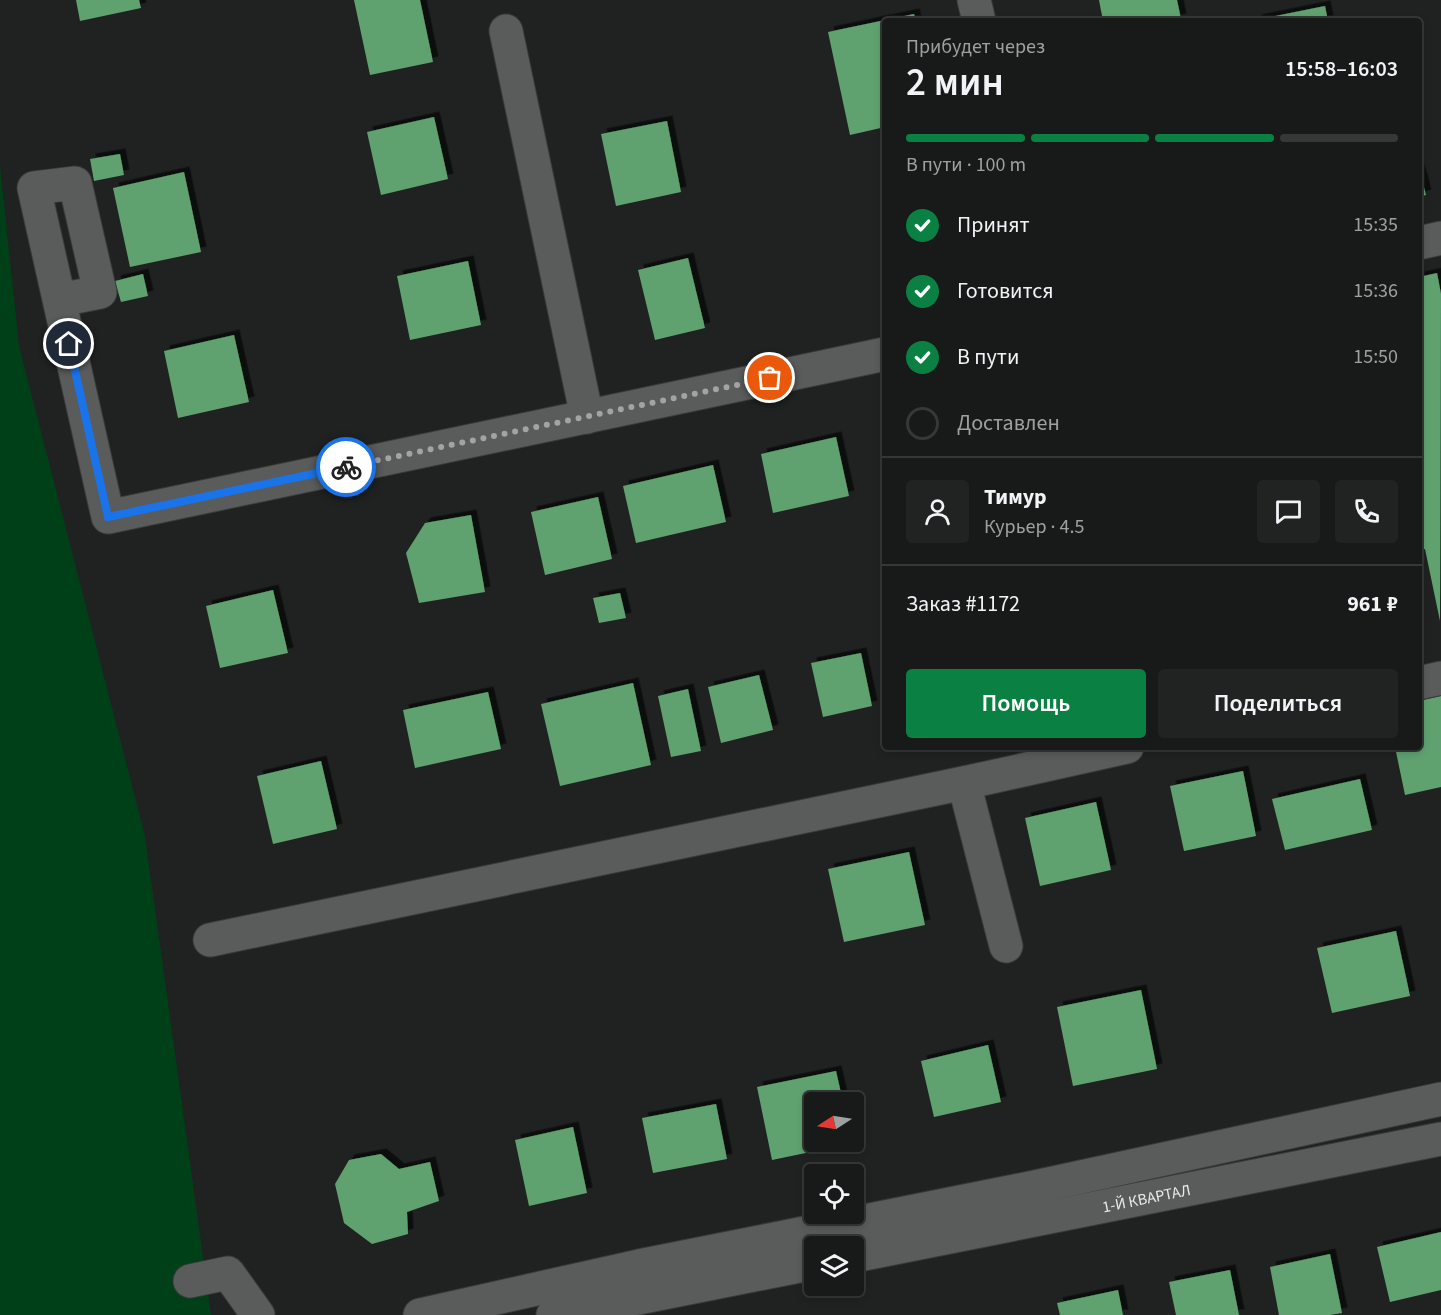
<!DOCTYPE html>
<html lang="ru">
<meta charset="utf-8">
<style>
:root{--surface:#171a18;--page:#202321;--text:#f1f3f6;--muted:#9ea1a2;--line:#363837;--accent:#0b8043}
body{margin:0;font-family:"Source Sans 3",sans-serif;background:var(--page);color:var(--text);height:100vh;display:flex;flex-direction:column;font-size:22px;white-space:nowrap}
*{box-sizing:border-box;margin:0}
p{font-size:20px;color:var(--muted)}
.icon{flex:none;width:33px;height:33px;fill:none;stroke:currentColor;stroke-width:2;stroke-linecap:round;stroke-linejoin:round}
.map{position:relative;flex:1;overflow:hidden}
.side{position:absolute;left:882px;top:18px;width:540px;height:732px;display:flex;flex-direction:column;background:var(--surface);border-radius:6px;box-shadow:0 3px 9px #0003,0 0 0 2px var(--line)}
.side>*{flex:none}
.needle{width:39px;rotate:258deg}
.tools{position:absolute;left:804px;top:1092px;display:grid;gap:12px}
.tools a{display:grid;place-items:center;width:60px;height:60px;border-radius:6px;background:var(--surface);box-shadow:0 3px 9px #0003,0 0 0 2px var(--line);font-size:30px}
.pin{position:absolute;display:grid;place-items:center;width:51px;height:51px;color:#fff;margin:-26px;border:3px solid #fff;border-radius:50%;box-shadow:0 2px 6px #0007}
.courier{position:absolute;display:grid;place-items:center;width:60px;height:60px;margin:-30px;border:4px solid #1a73e8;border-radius:50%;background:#fff;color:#222;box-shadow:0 2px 8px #0007}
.head em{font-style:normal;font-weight:600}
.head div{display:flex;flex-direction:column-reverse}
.head{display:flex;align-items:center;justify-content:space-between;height:102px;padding:0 24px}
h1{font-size:39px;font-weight:600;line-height:45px}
.bar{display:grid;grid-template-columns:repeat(4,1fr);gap:9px 6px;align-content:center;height:72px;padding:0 24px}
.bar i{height:8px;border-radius:4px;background:var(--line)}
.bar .active{background:var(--accent)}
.bar p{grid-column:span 4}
.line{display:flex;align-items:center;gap:15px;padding:0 24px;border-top:2px solid var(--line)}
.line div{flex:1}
.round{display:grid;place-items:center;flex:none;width:63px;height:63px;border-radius:6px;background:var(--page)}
ol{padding:0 24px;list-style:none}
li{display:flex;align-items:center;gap:18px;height:66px}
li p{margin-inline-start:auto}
li .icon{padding:6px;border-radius:50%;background:var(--accent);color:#fff;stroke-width:4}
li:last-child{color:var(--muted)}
li i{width:33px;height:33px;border:3px solid var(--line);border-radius:50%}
.primary-button{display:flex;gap:12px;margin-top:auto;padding:12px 24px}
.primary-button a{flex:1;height:69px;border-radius:6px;background:var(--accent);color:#fff;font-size:24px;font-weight:600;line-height:69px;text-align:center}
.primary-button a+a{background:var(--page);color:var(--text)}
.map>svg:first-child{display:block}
</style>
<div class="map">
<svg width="1441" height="1315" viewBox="0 0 1441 1315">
<defs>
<filter id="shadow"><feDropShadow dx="5.5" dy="-5.5" stdDeviation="0" flood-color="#0009"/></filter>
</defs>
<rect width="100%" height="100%" fill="#1f2220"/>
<!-- green -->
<polygon fill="#004019" points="0,166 19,346 145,836 211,1315 0,1315"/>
<!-- building -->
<g fill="#5fa270" filter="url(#shadow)">
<polygon points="76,0 139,0 141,8 80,21"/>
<polygon points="354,0 420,0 433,62 370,75"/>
<polygon points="1099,0 1177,0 1181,19 1171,21 1103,21"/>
<polygon points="1325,6 1328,21 1256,21 1256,20"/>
<polygon points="914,14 916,21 885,21 885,127 850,135 828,32"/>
<polygon points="434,117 448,179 381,195 367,132"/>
<polygon points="667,121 681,192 616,206 601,134"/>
<polygon points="120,154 124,175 94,181 90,159"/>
<polygon points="1419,169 1426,195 1419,197"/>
<polygon points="184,172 201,252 130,267 113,188"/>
<polygon points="688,258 705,328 655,340 638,270"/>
<polygon points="468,261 481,325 410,340 397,276"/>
<polygon points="1437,273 1441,294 1440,621 1425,549 1419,550 1419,277"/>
<polygon points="143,274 148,296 121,302 115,281"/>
<polygon points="234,335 249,402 178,418 164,351"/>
<polygon points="836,437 849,496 773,513 761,454"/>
<polygon points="713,465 726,522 636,543 623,486"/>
<polygon points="598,497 612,559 545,575 531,512"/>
<polygon points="471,515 485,592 419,603 406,553 425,523"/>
<polygon points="273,590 288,653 220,668 206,606"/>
<polygon points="620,593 626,618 599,623 593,598"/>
<polygon points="861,653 872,706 823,717 811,663"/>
<polygon points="759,675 773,730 721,743 708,687"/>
<polygon points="633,683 651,765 560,786 541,704"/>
<polygon points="688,689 701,751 671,757 658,696"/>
<polygon points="488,692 501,749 415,768 403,710"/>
<polygon points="1441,696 1441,787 1405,795 1395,747 1419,747 1419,701"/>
<polygon points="321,761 337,829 273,844 257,776"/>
<polygon points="1243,771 1256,836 1184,851 1170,786"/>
<polygon points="1360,779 1372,830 1285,850 1272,799"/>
<polygon points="1096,802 1111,870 1040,886 1025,818"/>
<polygon points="909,852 925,925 844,942 828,869"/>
<polygon points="1396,931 1410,996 1332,1013 1317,948"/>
<polygon points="1141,990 1157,1069 1073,1086 1057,1007"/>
<polygon points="988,1045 1001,1102 934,1117 921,1061"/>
<polygon points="836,1071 843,1102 814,1102 814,1142 854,1143 772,1160 757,1087"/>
<polygon points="716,1104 727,1159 653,1173 642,1118"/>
<polygon points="573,1127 587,1193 529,1206 515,1140"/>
<polygon points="381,1154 399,1169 430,1162 439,1201 407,1212 408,1234 372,1244 344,1223 335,1184 349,1160"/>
<polygon points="1441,1232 1441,1290 1390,1302 1377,1247"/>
<polygon points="1330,1254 1342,1313 1330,1315 1279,1315 1270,1267"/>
<polygon points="1230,1270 1239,1315 1176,1315 1169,1282"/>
<polygon points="1118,1290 1123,1315 1060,1315 1057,1303"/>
</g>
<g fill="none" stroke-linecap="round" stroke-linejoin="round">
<defs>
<g id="minor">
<polyline points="974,0 979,21"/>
<polyline points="506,31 587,417"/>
<polyline points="1419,243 1441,238"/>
<polyline points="60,300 100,292 75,183 34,188 108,517 885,354"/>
<polyline points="1419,683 1441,678"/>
<polyline points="964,783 1006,946"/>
<polyline points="210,940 964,783 1127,747"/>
<path id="s1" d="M 854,1256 L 1441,1139"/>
<polyline points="190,1281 228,1273 258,1315"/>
<polyline points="420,1315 639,1266 1035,1187 1441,1099"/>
<polyline points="553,1315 814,1263"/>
</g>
</defs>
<!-- minor casing -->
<use href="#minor" stroke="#3a3c3a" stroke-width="35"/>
<!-- minor -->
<use href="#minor" stroke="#595c5a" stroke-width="33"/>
</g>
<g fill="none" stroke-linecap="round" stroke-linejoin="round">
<!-- done -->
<polyline stroke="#a2a4a3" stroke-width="6" stroke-dasharray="0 10.8" points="346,467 770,378"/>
<!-- route -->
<polyline stroke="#1a73e8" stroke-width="8" points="69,344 108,517 346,467"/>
</g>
<g text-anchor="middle" stroke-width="6" stroke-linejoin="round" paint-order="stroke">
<!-- street labels -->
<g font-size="16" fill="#e9eae9" stroke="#161916">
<text dy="6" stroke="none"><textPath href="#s1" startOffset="298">1-Й КВАРТАЛ</textPath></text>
</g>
</g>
</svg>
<div class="tools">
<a><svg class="needle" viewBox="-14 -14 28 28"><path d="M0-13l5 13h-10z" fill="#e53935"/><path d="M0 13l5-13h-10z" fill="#9ea1a2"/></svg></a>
<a><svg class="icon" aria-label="locate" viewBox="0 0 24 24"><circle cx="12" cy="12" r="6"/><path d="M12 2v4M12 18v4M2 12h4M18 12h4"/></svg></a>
<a><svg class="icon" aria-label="layers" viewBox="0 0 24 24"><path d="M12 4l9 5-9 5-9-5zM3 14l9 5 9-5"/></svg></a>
</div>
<div class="pin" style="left:770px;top:378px;background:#ea580c"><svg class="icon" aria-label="bag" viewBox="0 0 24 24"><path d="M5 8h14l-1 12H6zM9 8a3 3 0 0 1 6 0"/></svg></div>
<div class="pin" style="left:69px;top:344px;background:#1f2937"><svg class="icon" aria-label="home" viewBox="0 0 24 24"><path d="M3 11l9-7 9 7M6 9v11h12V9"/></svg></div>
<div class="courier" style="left:346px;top:467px"><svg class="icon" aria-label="bike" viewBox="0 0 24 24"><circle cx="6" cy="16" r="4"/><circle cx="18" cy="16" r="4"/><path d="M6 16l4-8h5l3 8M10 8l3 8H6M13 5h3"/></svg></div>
<section class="side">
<div class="head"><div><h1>2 мин</h1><p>Прибудет через</p></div><em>15:58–16:03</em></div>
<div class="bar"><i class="active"></i><i class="active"></i><i class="active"></i><i></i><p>В пути · 100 m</p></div>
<ol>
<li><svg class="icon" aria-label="check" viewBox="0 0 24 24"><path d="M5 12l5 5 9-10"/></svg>Принят<p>15:35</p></li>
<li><svg class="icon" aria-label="check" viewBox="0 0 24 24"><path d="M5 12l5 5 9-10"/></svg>Готовится<p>15:36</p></li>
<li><svg class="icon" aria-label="check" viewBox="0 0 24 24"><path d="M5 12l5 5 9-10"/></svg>В пути<p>15:50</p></li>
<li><i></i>Доставлен</li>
</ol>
<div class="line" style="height:108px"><a class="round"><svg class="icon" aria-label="person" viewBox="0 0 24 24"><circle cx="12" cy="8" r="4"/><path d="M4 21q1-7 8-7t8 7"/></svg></a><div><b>Тимур</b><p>Курьер · 4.5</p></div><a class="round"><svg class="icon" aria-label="chat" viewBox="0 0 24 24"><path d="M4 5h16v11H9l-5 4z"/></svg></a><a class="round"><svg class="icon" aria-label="phone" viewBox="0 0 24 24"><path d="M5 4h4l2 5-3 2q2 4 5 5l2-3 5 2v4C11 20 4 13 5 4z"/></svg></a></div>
<div class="line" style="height:78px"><div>Заказ #1172</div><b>961 ₽</b></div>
<div class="primary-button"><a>Помощь</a><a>Поделиться</a></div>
</section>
</div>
